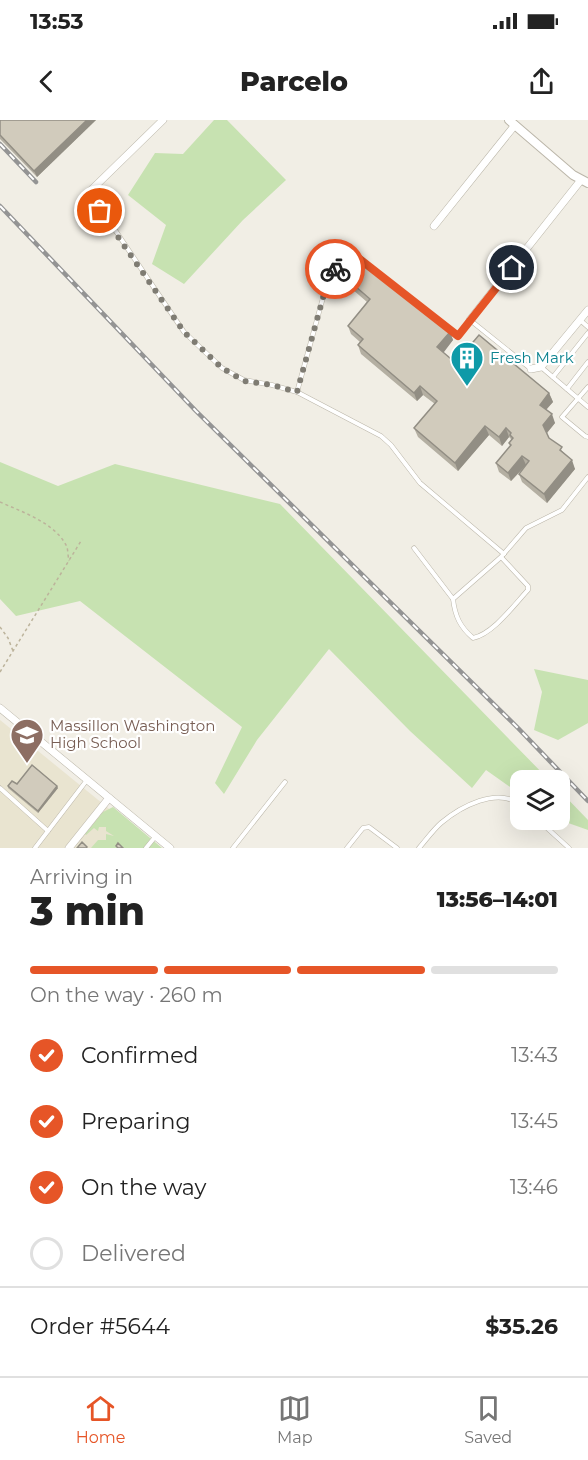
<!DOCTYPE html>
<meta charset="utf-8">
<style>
:root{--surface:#fff;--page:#f2f2f2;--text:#222;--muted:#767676;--line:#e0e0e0;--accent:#e65527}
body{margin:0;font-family:Montserrat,sans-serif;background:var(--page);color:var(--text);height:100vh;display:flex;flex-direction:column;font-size:22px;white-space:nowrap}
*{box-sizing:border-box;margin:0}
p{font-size:20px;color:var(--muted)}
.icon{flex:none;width:33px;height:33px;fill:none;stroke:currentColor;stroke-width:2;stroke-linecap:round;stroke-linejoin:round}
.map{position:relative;height:728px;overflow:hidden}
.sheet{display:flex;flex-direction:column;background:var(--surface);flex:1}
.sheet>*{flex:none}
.tools{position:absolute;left:510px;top:650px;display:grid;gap:12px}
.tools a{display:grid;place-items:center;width:60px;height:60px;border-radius:12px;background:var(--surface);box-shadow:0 6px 24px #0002;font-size:30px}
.pin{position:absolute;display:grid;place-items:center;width:51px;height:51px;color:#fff;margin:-26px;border:3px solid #fff;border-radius:50%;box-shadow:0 2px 6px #0007}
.courier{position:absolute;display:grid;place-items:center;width:60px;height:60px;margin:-30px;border:4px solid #e65527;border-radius:50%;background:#fff;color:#222;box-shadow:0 2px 8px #0007}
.headline em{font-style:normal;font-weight:800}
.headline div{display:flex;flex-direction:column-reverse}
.headline{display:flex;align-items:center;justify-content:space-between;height:102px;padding:0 30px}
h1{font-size:39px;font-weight:800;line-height:45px}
.bar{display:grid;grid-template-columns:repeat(4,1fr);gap:9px 6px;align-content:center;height:72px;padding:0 30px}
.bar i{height:8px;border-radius:4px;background:var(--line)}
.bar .selected{background:var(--accent)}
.bar p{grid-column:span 4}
.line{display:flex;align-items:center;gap:15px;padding:0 30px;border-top:2px solid var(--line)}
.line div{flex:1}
ol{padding:0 30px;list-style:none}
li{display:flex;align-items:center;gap:18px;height:66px}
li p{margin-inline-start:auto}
li .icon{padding:6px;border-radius:50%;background:var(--accent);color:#fff;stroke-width:4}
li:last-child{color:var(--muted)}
li i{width:33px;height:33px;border:3px solid var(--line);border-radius:50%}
.status{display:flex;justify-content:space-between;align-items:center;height:42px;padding:0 30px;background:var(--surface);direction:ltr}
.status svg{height:16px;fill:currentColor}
header{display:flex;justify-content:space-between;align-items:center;height:78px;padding:0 30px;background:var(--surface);font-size:27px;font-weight:800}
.tab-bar{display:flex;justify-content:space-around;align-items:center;height:84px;border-top:2px solid var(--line);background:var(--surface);font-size:16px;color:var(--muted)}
.tab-bar a{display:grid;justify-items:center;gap:3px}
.tab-bar .selected{color:var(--accent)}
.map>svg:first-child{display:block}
</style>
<div class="status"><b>13:53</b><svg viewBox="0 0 49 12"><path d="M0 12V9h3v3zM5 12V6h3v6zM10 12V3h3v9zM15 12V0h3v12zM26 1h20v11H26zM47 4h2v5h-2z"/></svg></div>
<header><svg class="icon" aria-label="back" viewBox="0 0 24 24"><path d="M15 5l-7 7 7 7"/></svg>Parcelo<svg class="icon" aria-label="share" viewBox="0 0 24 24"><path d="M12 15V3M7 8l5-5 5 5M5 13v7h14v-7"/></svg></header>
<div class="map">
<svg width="588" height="728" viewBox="0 0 588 728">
<rect width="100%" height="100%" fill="#f1eee5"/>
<!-- education -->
<polygon fill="#e9e4d0" points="0,600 108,688 157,728 0,728"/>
<!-- green -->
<g fill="#c7e2b1">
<polygon points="214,0 227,0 286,60 243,100 184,164 152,144 166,105 128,75 155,33 183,34"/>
<polygon points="0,342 58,366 115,344 280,384 549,660 520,660 520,674 486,650 472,668 410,611 329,529 257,620 224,674 215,663 242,607 80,481 16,496 0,479"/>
<polygon points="534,549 588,560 588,603 558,620 534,610 542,572"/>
<polygon points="560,671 588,700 588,710 557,699 560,699"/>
<polygon points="113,687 162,728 91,728 98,720 106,720 106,714 114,716 106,711 106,707 99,707 98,711 94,708 86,715 85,714 103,692"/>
</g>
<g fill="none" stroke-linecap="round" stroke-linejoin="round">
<defs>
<g id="service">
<polyline points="87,74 113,107 184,212 222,248 244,260 272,265 297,272 381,316 391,325 420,363 504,434"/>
<polyline points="404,174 458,216 470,200 531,249"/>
<polyline points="580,200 588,207"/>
<polyline points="541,247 588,287"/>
<polyline points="553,257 588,213"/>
<polyline points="588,267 562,297 585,316 588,317"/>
<polyline points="567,269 588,242"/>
<polyline points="297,272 329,156 345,136 352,133 356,135"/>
<polyline points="414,428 453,479"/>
<path d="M 501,437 L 528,466 L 528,470 C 514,485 493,514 473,518 C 460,507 455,496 453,479 L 501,437 L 526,408 L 562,390 L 588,357"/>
<polyline points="0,668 48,711"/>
<polyline points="537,699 569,728"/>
<polyline points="35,728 87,660"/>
<polyline points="146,728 155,717"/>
<polyline points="233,728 285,662"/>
<polyline points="347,728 363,708 369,707 397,728"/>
<path d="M 419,728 C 426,720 433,710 441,703 C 460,687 498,666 520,685"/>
</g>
<g id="minor">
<polyline points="83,78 163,0"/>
<polyline points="434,106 515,5"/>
<polyline points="470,200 581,60"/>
<polyline points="531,249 541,247 588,190"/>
<polyline points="0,588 170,728"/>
<polyline points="69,728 109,678"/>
</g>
<polyline id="tertiary" points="509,0 573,55 588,63"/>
</defs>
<!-- service casing -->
<use href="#service" stroke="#bbb6a9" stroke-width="5"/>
<!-- minor casing -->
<use href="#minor" stroke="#bbb6a9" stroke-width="8"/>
<!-- tertiary casing -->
<use href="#tertiary" stroke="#bbb6a9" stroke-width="10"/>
<!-- path -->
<g stroke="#bcb39b" stroke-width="1.5" stroke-dasharray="3 3" stroke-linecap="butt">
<path d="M 0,382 C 22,392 56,403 67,427 C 68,431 68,437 69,441"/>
<polyline points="0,507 8,518 13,531"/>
<polyline points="0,552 81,421"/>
</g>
<!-- service -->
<use href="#service" stroke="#fff" stroke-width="4"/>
<!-- minor -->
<use href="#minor" stroke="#fff" stroke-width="7"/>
<!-- tertiary -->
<use href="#tertiary" stroke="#fff" stroke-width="8"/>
<defs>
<g id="rail">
<polyline points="0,24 36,62"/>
<polyline points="0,86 196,291 518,608 588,681"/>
</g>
</defs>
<!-- rail casing -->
<use href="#rail" stroke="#949494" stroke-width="4.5"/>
<!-- rail -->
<use href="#rail" stroke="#fff" stroke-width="2" stroke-dasharray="7" stroke-linecap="butt"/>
</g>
<!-- wall -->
<g fill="#b4afa2">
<polygon points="0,0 96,0 37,57 0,19"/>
<polygon points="342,144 450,212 453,220 443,232 464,250 468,245 466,243 463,234 549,273 553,282 546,290 555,303 547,313 549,318 565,334 575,349 547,383 522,362 519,354 526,345 511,361 499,352 496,343 510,326 509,323 512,320 509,317 502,326 489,315 458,351 418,317 414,308 435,284 423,275 417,281 361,234 358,225 360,222 351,214 348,206 367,182 352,169 348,160 351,157 345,152"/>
<polygon points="17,664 58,668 38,693 8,668 8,666"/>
</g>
<!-- shaded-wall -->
<g fill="#928e84">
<polygon points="87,0 96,0 37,57 34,51"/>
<polygon points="450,212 453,220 441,236 437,227"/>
<polygon points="420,266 423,275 417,281 414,273"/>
<polygon points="549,273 553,282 543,293 540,285"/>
<polygon points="552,294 555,303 546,314 543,305"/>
<polygon points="485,306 489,315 458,351 455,343"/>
<polygon points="506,308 509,317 502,326 499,317"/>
<polygon points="522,336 526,345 511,361 508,353"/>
<polygon points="572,340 575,349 547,383 544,374"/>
<polygon points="57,666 58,668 38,693 38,691"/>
</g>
<!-- building -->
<g fill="#d1cbbc" stroke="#928e84" stroke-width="1.5">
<polygon points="0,0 87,0 34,51 0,15"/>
<polygon points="354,131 450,212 437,227 464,250 471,241 463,234 479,215 549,273 540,285 552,294 543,305 549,318 562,327 560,330 572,340 544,374 519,354 529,341 522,336 508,353 496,343 511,325 509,323 513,318 510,315 511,313 506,308 499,317 485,306 455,343 414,308 437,281 420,266 414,273 358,225 363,219 348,206 370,179 348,160 354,154 342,144"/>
<polygon points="32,645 57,666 38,691 8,666 12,661 17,664"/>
<polygon points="82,722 87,727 86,728 77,728"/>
<polygon points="118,723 123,728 118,728 116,726"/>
</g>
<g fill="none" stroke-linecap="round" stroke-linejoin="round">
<!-- done -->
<polyline stroke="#7f7c73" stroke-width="6" stroke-dasharray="0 10.8" points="100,91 184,212 222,248 244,261 272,265 297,272 329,156 335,149"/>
<!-- route -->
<polyline stroke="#e65527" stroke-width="8" points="335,149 345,136 352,133 458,216 512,148"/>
</g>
<!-- icons -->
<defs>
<symbol id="building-pin" viewBox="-11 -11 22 30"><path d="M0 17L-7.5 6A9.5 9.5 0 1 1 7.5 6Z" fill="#0f9aa8" stroke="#fff"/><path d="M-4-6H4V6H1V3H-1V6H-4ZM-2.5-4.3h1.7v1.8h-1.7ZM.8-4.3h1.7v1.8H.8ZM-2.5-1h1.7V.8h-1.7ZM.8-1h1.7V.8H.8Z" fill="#fff"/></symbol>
<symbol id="school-pin" viewBox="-11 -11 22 30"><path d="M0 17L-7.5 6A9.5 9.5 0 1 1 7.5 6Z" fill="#8d6e63" stroke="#fff"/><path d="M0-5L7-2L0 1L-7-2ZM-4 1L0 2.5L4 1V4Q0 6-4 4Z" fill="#fff"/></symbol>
</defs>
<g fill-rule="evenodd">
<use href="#building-pin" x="448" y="219" width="38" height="52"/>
<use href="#school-pin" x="8" y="596" width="38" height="52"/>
</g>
<g text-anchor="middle" stroke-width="4.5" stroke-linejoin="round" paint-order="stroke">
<!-- culture labels -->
<g font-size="15" fill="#0d838f" stroke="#fff" text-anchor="start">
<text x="490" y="243">Fresh Mark</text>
</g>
<!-- education labels -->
<g font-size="15" fill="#785e54" stroke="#fff" text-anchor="start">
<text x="50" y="611">Massillon Washington<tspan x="50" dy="17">High School</tspan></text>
</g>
</g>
</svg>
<div class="tools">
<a><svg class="icon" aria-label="layers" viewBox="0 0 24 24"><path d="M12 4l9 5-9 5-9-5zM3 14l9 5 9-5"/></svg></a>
</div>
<div class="pin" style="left:100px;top:91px;background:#ea580c"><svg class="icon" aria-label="bag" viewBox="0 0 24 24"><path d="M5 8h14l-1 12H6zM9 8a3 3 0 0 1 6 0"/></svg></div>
<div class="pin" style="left:512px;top:148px;background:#1f2937"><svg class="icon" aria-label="home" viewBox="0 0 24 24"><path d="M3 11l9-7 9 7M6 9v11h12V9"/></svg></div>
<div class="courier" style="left:335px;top:149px"><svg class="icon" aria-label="bike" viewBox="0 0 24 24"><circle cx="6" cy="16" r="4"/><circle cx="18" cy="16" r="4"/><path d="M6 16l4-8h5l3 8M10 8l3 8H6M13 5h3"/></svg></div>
</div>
<section class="sheet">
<div class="headline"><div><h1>3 min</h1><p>Arriving in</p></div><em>13:56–14:01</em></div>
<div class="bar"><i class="selected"></i><i class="selected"></i><i class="selected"></i><i></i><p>On the way · 260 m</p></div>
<ol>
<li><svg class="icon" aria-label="check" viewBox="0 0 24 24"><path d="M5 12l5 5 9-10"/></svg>Confirmed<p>13:43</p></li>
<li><svg class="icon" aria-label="check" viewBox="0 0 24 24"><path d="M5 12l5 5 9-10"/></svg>Preparing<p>13:45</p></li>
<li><svg class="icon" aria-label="check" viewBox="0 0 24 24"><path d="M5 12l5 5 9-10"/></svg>On the way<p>13:46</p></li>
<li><i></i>Delivered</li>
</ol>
<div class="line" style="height:78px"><div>Order #5644</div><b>$35.26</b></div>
</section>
<nav class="tab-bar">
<a class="selected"><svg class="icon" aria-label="home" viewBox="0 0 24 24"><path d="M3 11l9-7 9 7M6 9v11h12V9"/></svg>Home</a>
<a><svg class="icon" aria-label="map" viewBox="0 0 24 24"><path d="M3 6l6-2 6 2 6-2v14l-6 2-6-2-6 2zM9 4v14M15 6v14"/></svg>Map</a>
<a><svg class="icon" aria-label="saved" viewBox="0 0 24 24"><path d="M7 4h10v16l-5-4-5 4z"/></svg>Saved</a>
</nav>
